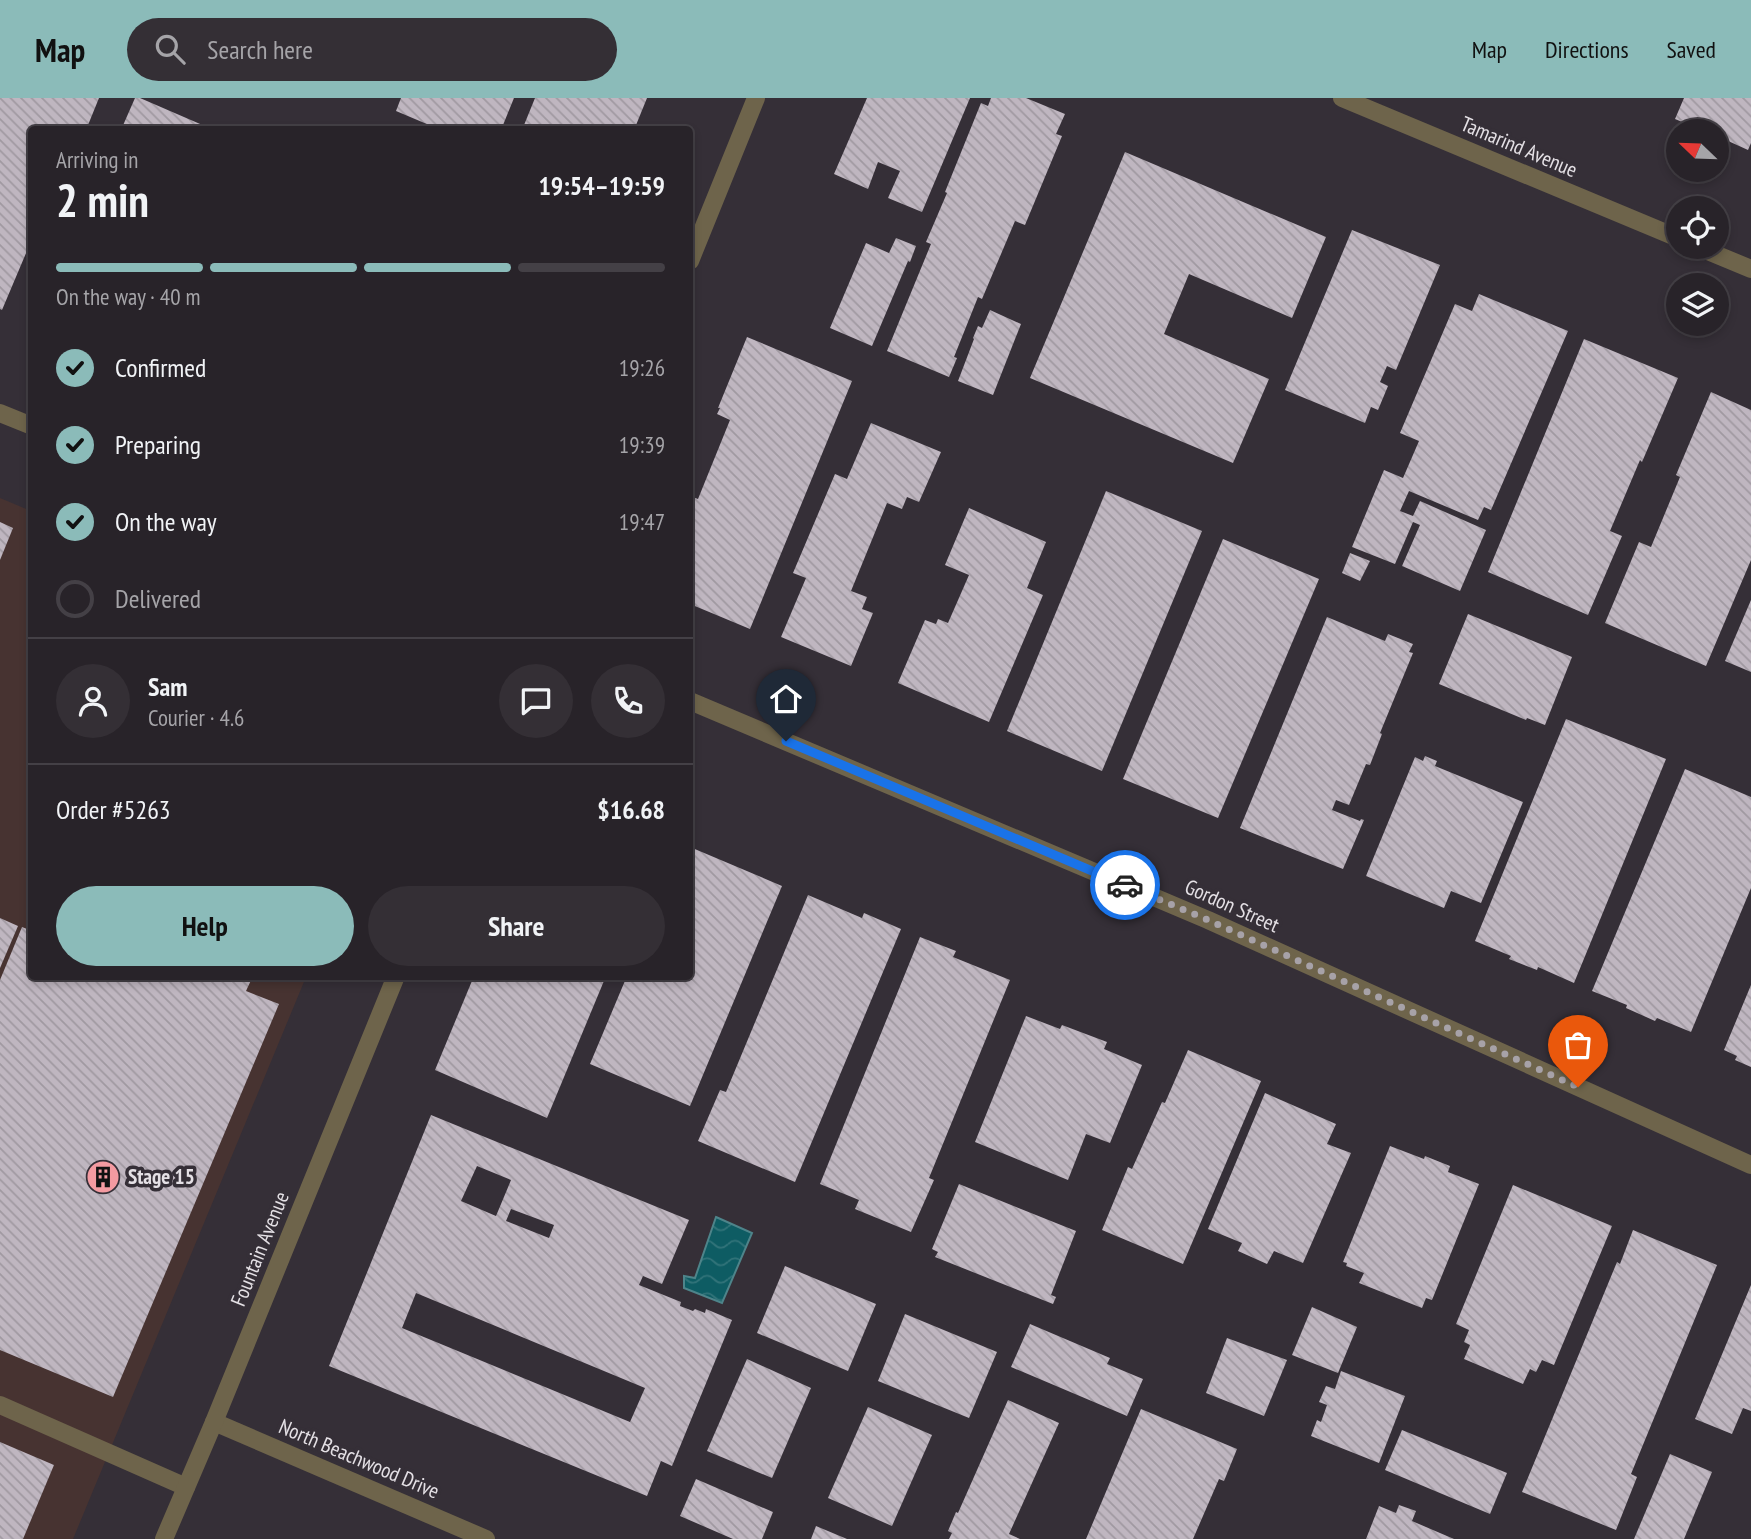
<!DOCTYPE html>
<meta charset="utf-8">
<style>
:root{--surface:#282329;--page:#342f35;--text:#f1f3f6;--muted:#a5a4a8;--line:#444046;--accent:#8bbbb9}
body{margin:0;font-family:"PT Sans Narrow",sans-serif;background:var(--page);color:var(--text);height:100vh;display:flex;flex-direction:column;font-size:26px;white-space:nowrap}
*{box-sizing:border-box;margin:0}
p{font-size:23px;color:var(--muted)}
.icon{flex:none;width:38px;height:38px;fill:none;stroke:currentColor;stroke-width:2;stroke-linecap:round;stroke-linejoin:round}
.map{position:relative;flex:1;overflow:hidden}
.details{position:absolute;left:28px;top:28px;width:665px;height:854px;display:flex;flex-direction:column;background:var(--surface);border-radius:7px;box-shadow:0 4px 10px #0003,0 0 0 2px var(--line)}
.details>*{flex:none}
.needle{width:46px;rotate:293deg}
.tools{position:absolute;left:1666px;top:21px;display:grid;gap:14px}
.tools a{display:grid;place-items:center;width:63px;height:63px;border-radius:50%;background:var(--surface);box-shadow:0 4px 10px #0003,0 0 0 2px var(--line);font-size:35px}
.pin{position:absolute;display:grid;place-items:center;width:60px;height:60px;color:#fff;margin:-72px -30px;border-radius:50% 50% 50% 0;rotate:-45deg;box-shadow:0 0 7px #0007}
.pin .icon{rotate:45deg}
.courier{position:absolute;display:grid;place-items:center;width:70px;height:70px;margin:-35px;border:5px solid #1a73e8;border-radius:50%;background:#fff;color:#222;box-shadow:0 2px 9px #0007}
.summary em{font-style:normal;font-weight:700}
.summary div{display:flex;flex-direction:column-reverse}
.summary{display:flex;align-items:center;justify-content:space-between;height:119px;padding:0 28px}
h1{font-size:46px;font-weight:700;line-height:52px}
.bar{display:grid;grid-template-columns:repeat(4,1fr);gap:10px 7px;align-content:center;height:84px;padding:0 28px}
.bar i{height:9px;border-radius:5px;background:var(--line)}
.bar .current{background:var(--accent)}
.bar p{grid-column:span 4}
.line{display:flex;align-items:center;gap:18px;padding:0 28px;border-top:2px solid var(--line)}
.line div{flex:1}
.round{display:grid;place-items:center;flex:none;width:74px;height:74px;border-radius:37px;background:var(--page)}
ol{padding:0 28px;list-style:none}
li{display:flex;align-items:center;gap:21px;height:77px}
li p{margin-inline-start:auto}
li .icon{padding:7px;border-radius:50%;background:var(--accent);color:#111;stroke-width:4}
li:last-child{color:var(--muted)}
li i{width:38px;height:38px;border:4px solid var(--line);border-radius:50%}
.primary-button{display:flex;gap:14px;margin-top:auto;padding:14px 28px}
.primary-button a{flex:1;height:80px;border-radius:42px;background:var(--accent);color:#111;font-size:28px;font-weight:700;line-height:80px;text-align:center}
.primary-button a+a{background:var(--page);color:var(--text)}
header{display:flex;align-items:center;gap:42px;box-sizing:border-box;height:98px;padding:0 35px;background:var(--accent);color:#111}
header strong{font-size:33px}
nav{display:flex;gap:38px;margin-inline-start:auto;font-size:24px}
.search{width:490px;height:63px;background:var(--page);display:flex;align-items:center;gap:18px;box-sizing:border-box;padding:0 24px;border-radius:38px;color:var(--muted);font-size:26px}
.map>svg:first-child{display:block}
</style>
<header>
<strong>Map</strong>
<div class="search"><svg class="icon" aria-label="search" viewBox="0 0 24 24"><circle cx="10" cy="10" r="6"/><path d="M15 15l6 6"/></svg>Search here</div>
<nav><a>Map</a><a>Directions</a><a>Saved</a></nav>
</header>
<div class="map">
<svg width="1751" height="1441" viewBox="0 0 1751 1441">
<defs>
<pattern id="water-waves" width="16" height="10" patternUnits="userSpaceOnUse" patternTransform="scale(1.75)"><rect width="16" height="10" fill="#0e5c63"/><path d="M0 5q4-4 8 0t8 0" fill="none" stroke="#317379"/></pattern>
<pattern id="building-back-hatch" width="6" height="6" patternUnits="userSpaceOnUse" patternTransform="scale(1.75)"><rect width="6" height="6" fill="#bfb6c0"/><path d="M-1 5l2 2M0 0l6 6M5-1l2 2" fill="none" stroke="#a099a1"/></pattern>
</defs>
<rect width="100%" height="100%" fill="#352f37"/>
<!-- commercial -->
<polygon fill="#473331" points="0,400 31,413 32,878 306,879 73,1441 0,1441"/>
<!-- water -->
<polygon fill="url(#water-waves)" stroke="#4e848a" stroke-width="2" points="716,1119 752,1135 722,1205 684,1190 684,1178 695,1180"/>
<!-- building -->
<g fill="url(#building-back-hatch)" fill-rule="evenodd">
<polygon points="0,0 99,0 86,32 32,32 32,141 2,212 0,211"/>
<polygon points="135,0 140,0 214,32 121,32"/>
<polygon points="401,0 514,0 501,32 441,32 396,13"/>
<polygon points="535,0 647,0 634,32 522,32"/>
<polygon points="867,0 970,0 922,114 888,100 900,73 878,64 868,91 834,76"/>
<polygon points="991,0 1026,0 1065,16 1056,36 1062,38 1025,127 1015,123 982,201 978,199 954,259 957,260 949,279 887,253 931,146 926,144 947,95 945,94 981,5 988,8"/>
<polygon points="1684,0 1751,0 1751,45 1748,52 1717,38 1717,33 1704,33 1675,21"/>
<polygon points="1125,54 1326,139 1292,220 1189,176 1164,236 1269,281 1233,365 1030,280"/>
<polygon points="1352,132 1440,167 1396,272 1387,268 1380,284 1388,288 1378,312 1371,309 1365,325 1285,292"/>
<polygon points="896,140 916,148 910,164 908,163 872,248 830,230 866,145 889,155"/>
<polygon points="1479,196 1568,233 1491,412 1484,409 1478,422 1409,393 1400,413 1413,418 1420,403 1486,432 1460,493 1402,468 1420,427 1413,424 1395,466 1352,449 1384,372 1403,380 1419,343 1400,335 1455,206 1472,213"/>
<polygon points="990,212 1021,226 993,297 958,283 974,241 973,240 978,228 982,230"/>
<polygon points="747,239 852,283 750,531 690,506 690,398 698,401 730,322 717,316 720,310 718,310"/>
<polygon points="1584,241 1678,280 1642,364 1640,362 1610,433 1622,438 1588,517 1488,474"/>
<polygon points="1711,294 1751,312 1751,462 1706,568 1605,525 1639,444 1651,449 1680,379 1676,377"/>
<polygon points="871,325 941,354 919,404 907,399 902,411 887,405 851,493 867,499 862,511 873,515 851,568 781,539 806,480 793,475 835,376 847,381"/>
<polygon points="1106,393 1202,433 1102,673 1007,633"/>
<polygon points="969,410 1046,444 1027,490 1043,497 989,624 898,585 925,522 936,526 938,521 948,525 969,477 945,467"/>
<polygon points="0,424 13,430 0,462"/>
<polygon points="1223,441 1319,481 1218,720 1123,681"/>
<polygon points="1350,455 1370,463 1360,483 1342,475"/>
<polygon points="1751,502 1751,574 1725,563"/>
<polygon points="1468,516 1572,559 1545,627 1527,620 1526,622 1439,586"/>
<polygon points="1327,519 1385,543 1388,536 1413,546 1409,554 1413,555 1380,635 1382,636 1370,667 1366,666 1349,707 1336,702 1332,712 1360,723 1361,721 1364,722 1343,771 1240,730"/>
<polygon points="1566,621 1666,661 1574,885 1538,869 1537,872 1509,861 1511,858 1475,843"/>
<polygon points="1425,658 1437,663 1435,668 1523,704 1481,805 1451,793 1444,810 1366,778 1415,659 1423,663"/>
<polygon points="1685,671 1751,699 1751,790 1691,934 1657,920 1655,923 1626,910 1627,907 1592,893"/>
<polygon points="690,749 782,788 690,1008 590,966 627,878 690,878"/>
<polygon points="808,797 862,820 864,815 901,831 795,1084 698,1043 720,992 726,994"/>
<polygon points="0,820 18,828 0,870"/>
<polygon points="22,829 32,833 32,878 253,878 246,893 279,906 113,1299 0,1252 0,882"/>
<polygon points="920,839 956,853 953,859 1010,882 929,1080 934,1082 911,1134 855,1111 859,1102 820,1086"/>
<polygon points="474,878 606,878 547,1020 435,972"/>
<polygon points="1751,887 1751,969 1735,962 1737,958 1724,952"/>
<polygon points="1026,918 1060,931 1062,927 1107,944 1104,951 1142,967 1110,1045 1086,1036 1068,1082 975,1044"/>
<polygon points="1188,952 1261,983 1183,1166 1102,1132 1128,1069 1132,1071 1162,1004 1165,1005"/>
<polygon points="1265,995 1336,1026 1327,1046 1351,1055 1303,1165 1274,1153 1267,1166 1238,1153 1242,1145 1208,1131"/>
<path d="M 431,1017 L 689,1122 L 662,1186 L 643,1178 L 639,1187 L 681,1204 L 680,1208 L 693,1213 L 695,1211 L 705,1215 L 706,1211 L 732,1222 L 672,1368 L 661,1363 L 647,1398 L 329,1268 ZM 477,1068 L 511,1082 L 496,1118 L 461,1103 ZM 511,1111 L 554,1127 L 549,1140 L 506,1123 ZM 416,1195 L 645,1290 L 630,1324 L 402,1230 Z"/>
<polygon points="1390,1048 1424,1061 1425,1058 1450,1068 1448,1074 1479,1086 1432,1202 1426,1200 1422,1210 1359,1185 1364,1175 1346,1168 1347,1165 1343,1164"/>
<polygon points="959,1086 1076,1133 1051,1197 1056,1199 1053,1206 935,1159 938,1154 932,1151"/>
<polygon points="1513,1087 1612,1128 1554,1267 1542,1262 1536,1274 1530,1271 1523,1286 1464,1261 1470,1247 1464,1244 1469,1232 1456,1226"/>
<polygon points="1633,1132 1717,1167 1631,1376 1637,1379 1616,1432 1522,1394 1617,1164 1620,1166"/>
<polygon points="785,1168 876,1206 848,1273 757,1235"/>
<polygon points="1751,1187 1751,1313 1743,1310 1732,1336 1695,1321"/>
<polygon points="1312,1209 1357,1229 1338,1275 1292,1257"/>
<polygon points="905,1216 997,1254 969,1320 878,1283"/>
<polygon points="1030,1226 1110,1260 1107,1266 1143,1281 1127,1318 1011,1269"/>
<polygon points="1227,1240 1287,1262 1264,1318 1206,1295"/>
<polygon points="747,1261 811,1290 772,1380 707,1353"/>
<polygon points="1341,1273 1405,1298 1379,1365 1311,1338 1317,1322 1321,1324 1327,1307 1319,1304 1326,1288 1335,1291"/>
<polygon points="1008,1302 1059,1325 1009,1436 1020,1441 949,1441 952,1435 948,1433 956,1414 958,1415"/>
<polygon points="868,1309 932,1337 892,1428 828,1400"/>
<polygon points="1141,1311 1237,1351 1224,1383 1219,1381 1193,1441 1086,1441"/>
<polygon points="1402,1332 1507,1375 1490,1416 1385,1372"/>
<polygon points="0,1344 54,1367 23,1441 0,1441"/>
<polygon points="1670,1356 1712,1374 1684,1441 1634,1441"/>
<polygon points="696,1381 773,1414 762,1441 733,1441 680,1418"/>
<polygon points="1399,1407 1416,1413 1412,1423 1454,1441 1366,1441 1379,1408 1396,1415"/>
<polygon points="816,1428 847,1441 811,1441"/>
</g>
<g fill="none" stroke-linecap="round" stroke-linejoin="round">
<!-- minor -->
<g stroke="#6e644b" stroke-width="18">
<polyline points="1342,0 1678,140"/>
<polyline points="1698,149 1751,171"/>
<polyline points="690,163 756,0"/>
<polyline points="0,315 32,328"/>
<polyline points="690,603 1208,822 1751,1067"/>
<polyline points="0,1307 186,1389"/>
<polyline points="214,1324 486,1441"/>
<polyline points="164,1441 214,1324 396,878"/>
</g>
</g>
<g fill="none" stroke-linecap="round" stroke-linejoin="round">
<!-- done -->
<polyline stroke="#a7a2a8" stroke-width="7" stroke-dasharray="0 12.6" points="1125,787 1208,822 1578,989"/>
<!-- route -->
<polyline stroke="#1a73e8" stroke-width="9" points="786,643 1125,787"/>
</g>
<!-- icons -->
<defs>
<symbol id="building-disc" viewBox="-11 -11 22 22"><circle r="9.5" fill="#f49aa1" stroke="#352f37"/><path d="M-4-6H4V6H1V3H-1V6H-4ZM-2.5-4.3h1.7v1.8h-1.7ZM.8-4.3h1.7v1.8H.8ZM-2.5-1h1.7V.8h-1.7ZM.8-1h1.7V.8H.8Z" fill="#111"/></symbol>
</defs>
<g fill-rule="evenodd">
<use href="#building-disc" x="84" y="1060" width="38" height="38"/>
</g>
<g text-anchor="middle" stroke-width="7" stroke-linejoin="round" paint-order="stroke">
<!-- street labels -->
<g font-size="21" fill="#e4e0e5" stroke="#352f37">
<text transform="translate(1519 49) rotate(23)" y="7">Tamarind Avenue</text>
<text transform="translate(1232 808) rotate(24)" y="7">Gordon Street</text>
<text transform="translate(260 1151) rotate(-68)" y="7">Fountain Avenue</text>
<text transform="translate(359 1361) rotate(23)" y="7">North Beachwood Drive</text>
</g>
<!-- poi labels -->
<g font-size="21" font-weight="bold" fill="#e4e0e5" stroke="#352f37" text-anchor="start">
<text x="128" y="1086">Stage 15</text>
</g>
</g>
</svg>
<div class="tools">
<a><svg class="needle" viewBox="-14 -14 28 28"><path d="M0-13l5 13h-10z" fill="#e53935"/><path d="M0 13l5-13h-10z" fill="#a5a4a8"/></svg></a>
<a><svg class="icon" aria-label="locate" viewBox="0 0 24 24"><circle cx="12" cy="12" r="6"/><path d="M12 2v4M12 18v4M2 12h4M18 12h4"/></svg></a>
<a><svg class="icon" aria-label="layers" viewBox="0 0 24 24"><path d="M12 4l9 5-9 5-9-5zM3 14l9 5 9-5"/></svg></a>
</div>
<div class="pin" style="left:1578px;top:989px;background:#ea580c"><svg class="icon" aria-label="bag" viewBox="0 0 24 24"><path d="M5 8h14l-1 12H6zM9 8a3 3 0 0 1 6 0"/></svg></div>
<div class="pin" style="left:786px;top:643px;background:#1f2937"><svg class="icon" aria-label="home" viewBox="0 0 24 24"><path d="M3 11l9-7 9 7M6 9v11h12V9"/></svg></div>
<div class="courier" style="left:1125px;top:787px"><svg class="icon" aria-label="car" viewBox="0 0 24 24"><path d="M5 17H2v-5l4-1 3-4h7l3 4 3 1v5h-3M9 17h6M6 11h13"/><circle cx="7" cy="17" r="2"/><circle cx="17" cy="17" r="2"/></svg></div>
<section class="details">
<div class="summary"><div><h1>2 min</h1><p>Arriving in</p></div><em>19:54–19:59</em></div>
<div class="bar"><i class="current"></i><i class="current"></i><i class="current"></i><i></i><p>On the way · 40 m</p></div>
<ol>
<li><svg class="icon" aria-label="check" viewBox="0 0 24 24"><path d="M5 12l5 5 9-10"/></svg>Confirmed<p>19:26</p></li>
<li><svg class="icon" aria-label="check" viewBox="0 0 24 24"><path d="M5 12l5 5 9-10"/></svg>Preparing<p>19:39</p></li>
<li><svg class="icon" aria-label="check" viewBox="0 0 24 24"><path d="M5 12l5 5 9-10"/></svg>On the way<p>19:47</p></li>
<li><i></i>Delivered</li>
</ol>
<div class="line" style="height:126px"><a class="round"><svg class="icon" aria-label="person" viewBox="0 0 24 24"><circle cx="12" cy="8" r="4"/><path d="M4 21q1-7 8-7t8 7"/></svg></a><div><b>Sam</b><p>Courier · 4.6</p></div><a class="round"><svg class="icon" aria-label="chat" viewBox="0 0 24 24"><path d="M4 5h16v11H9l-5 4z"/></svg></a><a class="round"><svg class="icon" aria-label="phone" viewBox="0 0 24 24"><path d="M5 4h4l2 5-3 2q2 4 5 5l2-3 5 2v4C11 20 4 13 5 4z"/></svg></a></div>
<div class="line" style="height:91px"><div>Order #5263</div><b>$16.68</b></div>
<div class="primary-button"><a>Help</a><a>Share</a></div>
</section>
</div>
